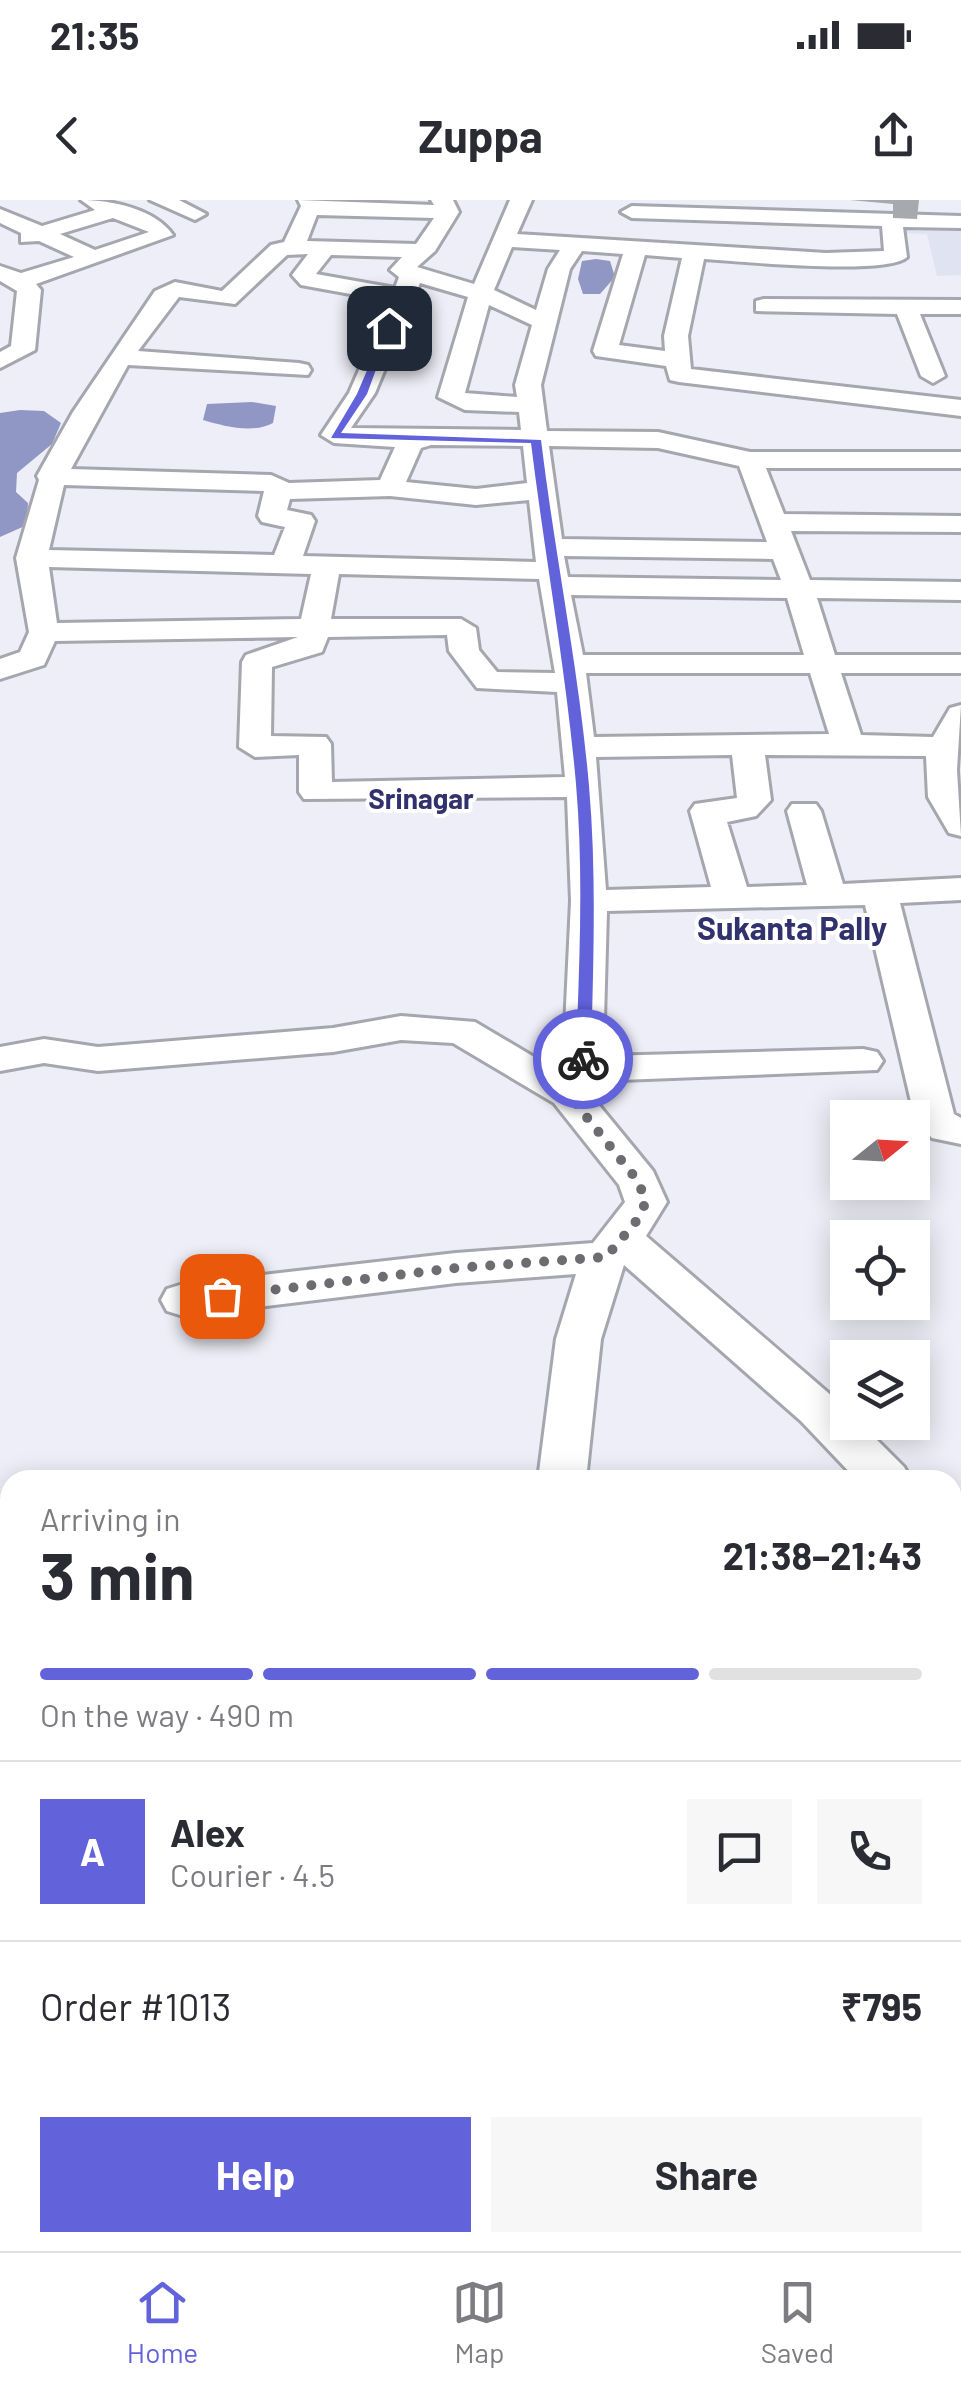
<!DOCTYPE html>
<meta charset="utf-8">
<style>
:root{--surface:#fff;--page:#f7f7f7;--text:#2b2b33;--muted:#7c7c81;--line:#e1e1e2;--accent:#6262db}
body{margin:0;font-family:Barlow,sans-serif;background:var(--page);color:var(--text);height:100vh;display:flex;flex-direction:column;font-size:38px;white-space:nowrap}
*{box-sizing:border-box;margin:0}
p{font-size:32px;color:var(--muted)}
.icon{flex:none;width:55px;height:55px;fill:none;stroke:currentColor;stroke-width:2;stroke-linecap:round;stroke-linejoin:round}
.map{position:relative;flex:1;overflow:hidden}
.drawer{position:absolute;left:0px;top:1270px;width:962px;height:782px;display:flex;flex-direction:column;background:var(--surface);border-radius:30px 30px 0 0;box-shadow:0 5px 25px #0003}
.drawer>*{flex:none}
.needle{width:65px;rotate:72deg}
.tools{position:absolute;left:830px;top:900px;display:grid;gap:20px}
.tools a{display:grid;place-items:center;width:100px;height:100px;border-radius:0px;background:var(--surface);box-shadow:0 5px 25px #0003;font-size:50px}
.pin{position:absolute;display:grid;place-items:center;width:85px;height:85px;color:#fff;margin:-42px;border-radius:20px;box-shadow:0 5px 15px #0006}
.courier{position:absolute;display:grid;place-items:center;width:100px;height:100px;margin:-50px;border:8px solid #6262db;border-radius:50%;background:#fff;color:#222;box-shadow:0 2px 12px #0007}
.headline em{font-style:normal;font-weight:700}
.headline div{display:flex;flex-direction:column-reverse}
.headline{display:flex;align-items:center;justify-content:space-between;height:170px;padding:0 40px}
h1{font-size:65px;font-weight:700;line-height:75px}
.bar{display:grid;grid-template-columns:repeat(4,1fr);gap:15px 10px;align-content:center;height:120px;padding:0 40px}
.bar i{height:12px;border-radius:8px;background:var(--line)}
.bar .selected{background:var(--accent)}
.bar p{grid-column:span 4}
.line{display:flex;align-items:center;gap:25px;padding:0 40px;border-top:2px solid var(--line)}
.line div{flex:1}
.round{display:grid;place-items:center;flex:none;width:105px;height:105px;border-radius:0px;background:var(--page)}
.cta{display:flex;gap:20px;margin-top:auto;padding:20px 40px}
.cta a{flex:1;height:115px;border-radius:0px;background:var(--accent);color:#fff;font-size:40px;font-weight:700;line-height:115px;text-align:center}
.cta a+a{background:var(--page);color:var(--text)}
.status{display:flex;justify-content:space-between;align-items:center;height:70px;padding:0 50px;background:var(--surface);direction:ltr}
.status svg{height:28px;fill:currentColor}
header{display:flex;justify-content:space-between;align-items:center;height:130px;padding:0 40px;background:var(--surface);font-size:45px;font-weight:700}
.menu{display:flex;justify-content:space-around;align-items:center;height:140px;border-top:2px solid var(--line);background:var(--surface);font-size:28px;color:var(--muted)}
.menu a{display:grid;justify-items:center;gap:5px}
.menu .selected{color:var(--accent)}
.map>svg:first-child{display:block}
</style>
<div class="status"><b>21:35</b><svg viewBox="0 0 49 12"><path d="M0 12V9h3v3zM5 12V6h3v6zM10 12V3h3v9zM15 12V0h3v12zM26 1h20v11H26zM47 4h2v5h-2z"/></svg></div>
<header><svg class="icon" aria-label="back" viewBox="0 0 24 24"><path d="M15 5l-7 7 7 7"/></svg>Zuppa<svg class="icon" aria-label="share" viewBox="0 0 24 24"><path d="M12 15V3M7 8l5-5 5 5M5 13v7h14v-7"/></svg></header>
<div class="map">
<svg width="961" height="2051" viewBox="0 0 961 2051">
<rect width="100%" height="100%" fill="#edeef7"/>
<!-- built -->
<polygon fill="#e0e3f2" points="900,25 961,25 961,75 937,76 927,34 900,33"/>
<!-- water -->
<g fill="#9197c5">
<polygon points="596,59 610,61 615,77 600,94 583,94 578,79 582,61"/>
<path d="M 252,202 L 276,206 L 273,223 C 253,234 223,226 203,220 L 207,204 Z"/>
<polygon points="20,210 44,211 61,223 52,244 17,273 16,292 28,303 27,325 0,337 0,213"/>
</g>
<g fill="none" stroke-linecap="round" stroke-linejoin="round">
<!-- stream -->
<g stroke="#9197c5" stroke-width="12">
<polyline points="952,1559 961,1541"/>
<polyline points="922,2042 922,2051"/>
</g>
<defs>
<g id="minor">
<path d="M 81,0 C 112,0 155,9 173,35 L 36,84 L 41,90 L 35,150 L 0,168 L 0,152 L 11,146 L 17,91 L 0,81 L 0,66 L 21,73 L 74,57 L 39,41 L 21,42 L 21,33 L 0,23 L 0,9 L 42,26 L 95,10 ZM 113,18 L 149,32 L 95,50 L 60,34 Z"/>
<polygon points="150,0 179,0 206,14 195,20"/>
<path d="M 298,0 L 434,5 L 431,0 L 453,0 L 459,12 L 435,51 L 417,67 L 474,84 L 510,0 L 532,0 L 517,34 L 826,53 L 884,51 L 882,26 L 632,18 L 621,12 L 632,6 L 961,16 L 961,28 L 903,27 L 907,57 C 887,76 738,61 704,59 L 688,136 L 691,169 L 961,200 L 961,216 L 679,182 L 670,180 L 666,166 L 596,156 L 593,151 L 623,54 L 582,51 L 570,69 L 541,185 L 547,231 L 658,232 L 750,252 L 961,252 L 961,268 L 766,268 L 784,314 L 961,316 L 961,332 L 791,331 L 810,380 L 961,382 L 961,400 L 817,398 L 835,455 L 961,455 L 961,473 L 841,473 L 861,535 L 933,537 L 950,508 L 961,505 L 957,570 L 961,636 L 949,633 L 928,597 L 926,556 L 765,555 L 771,600 L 756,616 L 727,622 L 747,687 L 807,685 L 787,611 L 792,604 L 816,604 L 821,611 L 843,684 L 961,678 L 961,700 L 900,703 L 954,914 L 961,918 L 961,944 L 932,938 L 915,919 L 865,705 L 607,711 L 603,856 L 863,849 L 877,852 L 883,861 L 877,870 L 595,881 L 589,893 L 653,971 L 667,1002 L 646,1036 L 833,1197 L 848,1211 L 848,1222 L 859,1222 L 904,1267 L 911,1280 L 857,1280 L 801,1221 L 624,1065 L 601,1139 L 586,1280 L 538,1280 L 556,1139 L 576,1074 L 456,1083 L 183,1116 L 167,1111 L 161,1100 L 167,1089 L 183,1084 L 456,1053 L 593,1043 L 625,1002 L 619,985 L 554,903 L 453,843 L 401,840 L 333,852 L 98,871 L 44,863 L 0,871 L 0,847 L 44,839 L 98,847 L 333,828 L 401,816 L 475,822 L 561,873 L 563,869 L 571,701 L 567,597 L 304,599 L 299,592 L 299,555 L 255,557 L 239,547 L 242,462 L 246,455 L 298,437 L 55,441 L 44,465 L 0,479 L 0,459 L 20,452 L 29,432 L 16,358 L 39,280 L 37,276 L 73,212 L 155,91 L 175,82 L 222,91 L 271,45 L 284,42 L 301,6 ZM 317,15 L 434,18 L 416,44 L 307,41 ZM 512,47 L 560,50 L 548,69 L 536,110 L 494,90 ZM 308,54 L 292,75 L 301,85 L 389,101 L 349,193 L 321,235 L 334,243 L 395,247 L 380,280 L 289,283 L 271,275 L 71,269 L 128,165 L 308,175 L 311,170 L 308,165 L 299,163 L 138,151 L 179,97 L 235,104 L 287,55 ZM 331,55 L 402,57 L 390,70 L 399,77 L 395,88 L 316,74 ZM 645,55 L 682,58 L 664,136 L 665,151 L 619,145 ZM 420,83 L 468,97 L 438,197 L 465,210 L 519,212 L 521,230 L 351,228 L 375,193 ZM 489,105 L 532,125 L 515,185 L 517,197 L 465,193 ZM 431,245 L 523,246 L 527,283 L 476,289 L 406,282 L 421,248 ZM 549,246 L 658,248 L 739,266 L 767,342 L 562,339 ZM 64,285 L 264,291 L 258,316 L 262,322 L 285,327 L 274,355 L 49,350 ZM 390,296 L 476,305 L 529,300 L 536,362 L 303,356 L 315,321 L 311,315 L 287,310 L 290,299 ZM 564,356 L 773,359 L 781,380 L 568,377 ZM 49,367 L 311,374 L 301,419 L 57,423 ZM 339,374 L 539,379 L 555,473 L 497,472 L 479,450 L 476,428 L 461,419 L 331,419 ZM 571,395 L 787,398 L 804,455 L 583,455 ZM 447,435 L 449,451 L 477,488 L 557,492 L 565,577 L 332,582 L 331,544 L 326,537 L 271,536 L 272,467 L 322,452 L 328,437 ZM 586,473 L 810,473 L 829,534 L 594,537 ZM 732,555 L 737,598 L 695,604 L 690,611 L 711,687 L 606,690 L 596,557 Z"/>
<polygon points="764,99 961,100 961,114 920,114 945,176 933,183 921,176 897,114 756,111 756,101"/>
<rect x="952" y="1295" width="9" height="38"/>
<polygon points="10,1388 10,1430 0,1432 0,1390"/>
<polygon points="10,1857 10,1917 0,1918 0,1858"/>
<polygon points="132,2042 196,2042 198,2051 134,2051"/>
<rect x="287" y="2042" width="64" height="9"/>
<polygon points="732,2042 796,2042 795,2051 731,2051"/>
</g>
</defs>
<!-- minor casing -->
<use href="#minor" stroke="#a5a6ae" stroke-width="6"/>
<!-- minor -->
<use href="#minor" fill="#fff" fill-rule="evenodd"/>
</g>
<!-- wall -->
<polygon fill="#a8a9af" points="850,0 919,0 917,19 893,18 893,4"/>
<!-- route -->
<path fill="#6262db" d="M 392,126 L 367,194 L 341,233 L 541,240 C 555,356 579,470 589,586 C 597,677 593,768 591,859 L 583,864 L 576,859 C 579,767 584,676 576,584 C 566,470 545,357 531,243 L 331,238 L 357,194 L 385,128 Z"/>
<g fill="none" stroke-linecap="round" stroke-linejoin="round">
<!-- done -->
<polyline stroke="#6c6c71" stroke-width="10" stroke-dasharray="0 18" points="222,1096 456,1068 606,1057 635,1023 646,1002 638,981 568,894 583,869 583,859"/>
</g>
<g text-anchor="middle" stroke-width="8" stroke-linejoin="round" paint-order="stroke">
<!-- far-neighbourhood labels -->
<g font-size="28" font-weight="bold" fill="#31326d" stroke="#fff">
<text x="421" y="609">Srinagar</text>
</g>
<!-- neighbourhood labels -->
<g font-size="32" font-weight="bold" fill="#31326d" stroke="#fff">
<text x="792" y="740">Sukanta Pally</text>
</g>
</g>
</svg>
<div class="tools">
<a><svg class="needle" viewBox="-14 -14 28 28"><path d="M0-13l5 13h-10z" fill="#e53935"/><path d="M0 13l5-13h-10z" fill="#7c7c81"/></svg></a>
<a><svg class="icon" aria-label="locate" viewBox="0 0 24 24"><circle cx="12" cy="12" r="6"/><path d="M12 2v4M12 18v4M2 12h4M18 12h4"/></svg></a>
<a><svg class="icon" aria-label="layers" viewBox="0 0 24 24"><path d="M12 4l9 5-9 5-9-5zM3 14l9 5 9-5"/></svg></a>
</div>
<div class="pin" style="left:222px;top:1096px;background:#ea580c"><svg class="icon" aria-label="bag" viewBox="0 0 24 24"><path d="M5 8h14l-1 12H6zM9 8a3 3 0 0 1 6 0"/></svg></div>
<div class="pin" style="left:389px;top:128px;background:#1f2937"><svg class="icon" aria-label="home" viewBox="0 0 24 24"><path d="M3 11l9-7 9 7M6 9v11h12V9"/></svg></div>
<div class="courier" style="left:583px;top:859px"><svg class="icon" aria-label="bike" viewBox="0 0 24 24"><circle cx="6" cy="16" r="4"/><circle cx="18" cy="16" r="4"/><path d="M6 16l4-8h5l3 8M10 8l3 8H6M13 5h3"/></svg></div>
<section class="drawer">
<div class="headline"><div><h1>3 min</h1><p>Arriving in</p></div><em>21:38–21:43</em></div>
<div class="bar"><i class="selected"></i><i class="selected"></i><i class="selected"></i><i></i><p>On the way · 490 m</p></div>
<div class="line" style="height:180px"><b class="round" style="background:var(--accent);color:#fff">A</b><div><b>Alex</b><p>Courier · 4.5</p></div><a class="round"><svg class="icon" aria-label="chat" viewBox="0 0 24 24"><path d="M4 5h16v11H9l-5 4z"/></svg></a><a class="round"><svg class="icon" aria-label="phone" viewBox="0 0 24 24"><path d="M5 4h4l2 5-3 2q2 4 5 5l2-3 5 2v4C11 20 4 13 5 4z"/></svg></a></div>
<div class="line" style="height:130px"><div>Order #1013</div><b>₹795</b></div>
<div class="cta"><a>Help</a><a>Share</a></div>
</section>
</div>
<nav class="menu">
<a class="selected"><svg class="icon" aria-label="home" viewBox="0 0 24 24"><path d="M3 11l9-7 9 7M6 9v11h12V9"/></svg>Home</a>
<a><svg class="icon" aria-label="map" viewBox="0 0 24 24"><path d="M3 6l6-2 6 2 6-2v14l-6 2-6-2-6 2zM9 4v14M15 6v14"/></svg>Map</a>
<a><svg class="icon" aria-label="saved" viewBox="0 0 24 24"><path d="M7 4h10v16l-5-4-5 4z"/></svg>Saved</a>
</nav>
